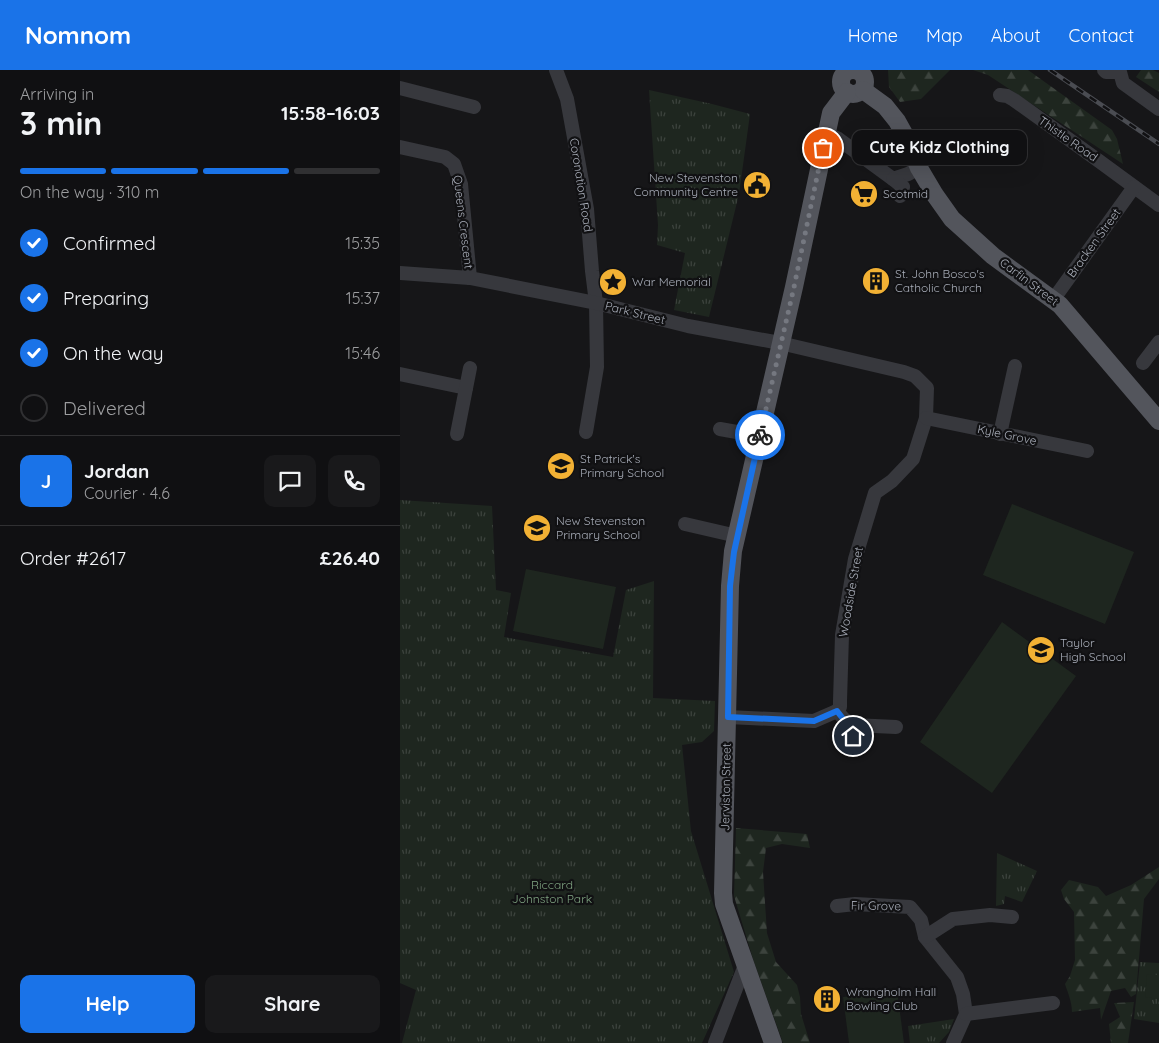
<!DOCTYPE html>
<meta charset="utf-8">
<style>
:root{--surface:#101012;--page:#19191b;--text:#f1f3f6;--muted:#9c9d9f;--line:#303032;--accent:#1a73e8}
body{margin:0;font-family:Quicksand,sans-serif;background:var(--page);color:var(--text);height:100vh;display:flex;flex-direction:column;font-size:19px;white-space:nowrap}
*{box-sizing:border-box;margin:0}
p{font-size:16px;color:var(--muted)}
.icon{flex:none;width:28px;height:28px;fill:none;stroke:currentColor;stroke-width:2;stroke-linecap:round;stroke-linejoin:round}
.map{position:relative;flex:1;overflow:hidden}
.panel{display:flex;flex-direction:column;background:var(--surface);width:400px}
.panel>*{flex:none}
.pin{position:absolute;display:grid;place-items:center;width:42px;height:42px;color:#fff;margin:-21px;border:2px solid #fff;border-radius:50%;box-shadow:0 1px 5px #0007}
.courier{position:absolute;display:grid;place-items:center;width:50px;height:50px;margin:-25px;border:4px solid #1a73e8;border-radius:50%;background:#fff;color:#222;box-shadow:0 1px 6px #0007}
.bubble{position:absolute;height:35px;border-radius:10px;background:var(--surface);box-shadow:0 5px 20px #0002,0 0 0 1px var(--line);font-size:16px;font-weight:800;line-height:35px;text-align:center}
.head em{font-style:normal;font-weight:800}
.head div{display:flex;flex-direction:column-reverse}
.head{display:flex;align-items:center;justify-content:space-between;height:85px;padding:0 20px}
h1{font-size:32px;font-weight:800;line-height:38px}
.bar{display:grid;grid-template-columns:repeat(4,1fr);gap:8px 5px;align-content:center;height:60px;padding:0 20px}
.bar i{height:6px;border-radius:4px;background:var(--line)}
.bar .active{background:var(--accent)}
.bar p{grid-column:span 4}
.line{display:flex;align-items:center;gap:12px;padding:0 20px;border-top:1px solid var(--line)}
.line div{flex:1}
.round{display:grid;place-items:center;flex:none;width:52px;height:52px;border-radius:10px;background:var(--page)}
ol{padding:0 20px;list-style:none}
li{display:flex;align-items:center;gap:15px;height:55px}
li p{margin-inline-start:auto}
li .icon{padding:5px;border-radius:50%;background:var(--accent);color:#fff;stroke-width:4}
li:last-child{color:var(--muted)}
li i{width:28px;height:28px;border:2px solid var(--line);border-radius:50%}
.button{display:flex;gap:10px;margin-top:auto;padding:10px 20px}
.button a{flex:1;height:58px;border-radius:10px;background:var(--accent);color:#fff;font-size:20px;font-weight:800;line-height:58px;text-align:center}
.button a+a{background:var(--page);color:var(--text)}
header{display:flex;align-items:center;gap:30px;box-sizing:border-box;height:70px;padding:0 25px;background:var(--accent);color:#fff}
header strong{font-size:24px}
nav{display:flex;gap:28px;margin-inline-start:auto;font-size:18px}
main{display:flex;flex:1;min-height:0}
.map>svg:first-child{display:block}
</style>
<header>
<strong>Nomnom</strong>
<nav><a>Home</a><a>Map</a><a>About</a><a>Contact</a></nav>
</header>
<main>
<section class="panel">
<div class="head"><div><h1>3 min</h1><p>Arriving in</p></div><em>15:58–16:03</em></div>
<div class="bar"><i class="active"></i><i class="active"></i><i class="active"></i><i></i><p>On the way · 310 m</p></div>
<ol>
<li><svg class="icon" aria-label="check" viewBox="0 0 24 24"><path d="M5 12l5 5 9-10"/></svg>Confirmed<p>15:35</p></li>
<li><svg class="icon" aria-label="check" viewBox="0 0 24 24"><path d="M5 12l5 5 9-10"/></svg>Preparing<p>15:37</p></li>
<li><svg class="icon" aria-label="check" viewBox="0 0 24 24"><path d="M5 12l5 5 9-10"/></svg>On the way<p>15:46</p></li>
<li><i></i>Delivered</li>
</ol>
<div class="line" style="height:90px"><b class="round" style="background:var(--accent);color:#fff">J</b><div><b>Jordan</b><p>Courier · 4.6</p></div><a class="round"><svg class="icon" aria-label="chat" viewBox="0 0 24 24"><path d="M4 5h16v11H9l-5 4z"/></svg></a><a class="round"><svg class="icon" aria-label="phone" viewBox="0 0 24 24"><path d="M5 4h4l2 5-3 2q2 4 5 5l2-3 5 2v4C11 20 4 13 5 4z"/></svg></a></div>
<div class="line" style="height:65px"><div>Order #2617</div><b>£26.40</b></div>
<div class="button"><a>Help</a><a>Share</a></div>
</section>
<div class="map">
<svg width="759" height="973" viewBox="0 0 759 973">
<defs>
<pattern id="forest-firs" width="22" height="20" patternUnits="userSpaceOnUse" patternTransform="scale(1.25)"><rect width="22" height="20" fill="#1e261f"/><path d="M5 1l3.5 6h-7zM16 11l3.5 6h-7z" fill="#3c433d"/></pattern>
<pattern id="park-tufts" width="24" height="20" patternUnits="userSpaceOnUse" patternTransform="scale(1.25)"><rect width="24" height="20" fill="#1e261f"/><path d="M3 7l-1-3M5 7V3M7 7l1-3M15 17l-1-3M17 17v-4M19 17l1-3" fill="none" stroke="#3c433d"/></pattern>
</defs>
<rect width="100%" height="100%" fill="#161618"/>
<!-- forest -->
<g fill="url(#forest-firs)">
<polygon points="488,0 550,0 521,29 500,32 489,17"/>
<polygon points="573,0 628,0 712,60 717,69 723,94 588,5"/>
<polygon points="741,0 753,0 759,3 759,22 736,7"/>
<polygon points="336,758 407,764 410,778 382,774 366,778 363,802 367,863 376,892 397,915 400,927 401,944 410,973 383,973 353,889 334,826"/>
<path d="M 759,797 L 759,809 L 744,829 L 736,924 L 731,927 L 725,918 L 711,921 L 701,950 L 700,938 L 672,942 C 672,932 668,923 665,914 L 670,906 L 675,890 L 674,842 L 664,829 L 661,820 L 669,810 L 698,817 L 706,826 L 731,815 Z"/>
<polygon points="734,932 728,973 711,973 709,954 720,947 714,933"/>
</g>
<!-- park -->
<g fill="url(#park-tufts)">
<polygon points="249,20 312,34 350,44 339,124 309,247 274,240 285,183 257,175 258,155"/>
<polygon points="0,430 92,436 96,520 111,523 104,567 213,587 226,520 254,511 253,628 315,631 314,661 302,672 282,675 291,761 334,902 302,973 2,973 16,920 0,913"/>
<polygon points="597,783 637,801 622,832 605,826 604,834 596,836"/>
<polygon points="740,892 759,893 759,953 734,949"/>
<polygon points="554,949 549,962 539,973 510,973 508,956"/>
</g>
<!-- pitch -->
<g fill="#1e261f">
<polygon points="612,434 734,482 705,554 583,505"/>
<polygon points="126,499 216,517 203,579 113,561"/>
<polygon points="602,552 676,606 592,723 520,672"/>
<polygon points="747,904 759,905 759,929 745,927"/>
<polygon points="497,920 504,973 449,973 443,927"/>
</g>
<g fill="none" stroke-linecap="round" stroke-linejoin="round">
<!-- minor -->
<g stroke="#37383d" stroke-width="14">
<polyline points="156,0 167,29 187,139 192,201 196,233 197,297 186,362"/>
<polyline points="704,0 706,2 720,2 723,13 759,39"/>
<polyline points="460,2 462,0"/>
<polyline points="0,18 74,37"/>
<polyline points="600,25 607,26 614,30 699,91 759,135"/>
<polyline points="426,64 437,68 493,109 508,104 519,98"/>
<polyline points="0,77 45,87 54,94 61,114 70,208"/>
<polyline points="493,109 503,117 500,126"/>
<polyline points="0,203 70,208 196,233 288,256 380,273 504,302 515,306 527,318 526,348 513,389 492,411 475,423 455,489 442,565 440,631 440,637 437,641 414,651 328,647"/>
<polyline points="653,230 734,117"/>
<polyline points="743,293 759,272"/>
<polyline points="0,304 66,318"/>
<polyline points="526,348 687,381"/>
<polyline points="320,359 359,366"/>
<polyline points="57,364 70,298"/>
<polyline points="600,364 615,296"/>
<polyline points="285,454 337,466"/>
<polyline points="437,641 444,649 453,655 496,657"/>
<polyline points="453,678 453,655"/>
<polyline points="437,836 455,834 510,837 521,850 525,867 557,907 563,924 566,944 553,973"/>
<polyline points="525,867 553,849 590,845 612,847"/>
<polyline points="566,944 653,933"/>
<polyline points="315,973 345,895"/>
</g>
<!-- major -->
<g stroke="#53555c" stroke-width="18">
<circle cx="453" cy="12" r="12"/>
<polyline points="463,20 485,36 497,51 507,69 519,98 535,125 552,149 593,186 660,235 759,351"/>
<polyline points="373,973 324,834 323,823 330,516 333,481 394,217 431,43 447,22"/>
</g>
<defs>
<polyline id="rail" points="650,0 759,74"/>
</defs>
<!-- rail casing -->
<use href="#rail" stroke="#4a4c52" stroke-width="4.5"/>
<!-- rail -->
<use href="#rail" stroke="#111113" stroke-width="2.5" stroke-dasharray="8" stroke-linecap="butt"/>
</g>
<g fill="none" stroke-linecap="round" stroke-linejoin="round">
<!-- done -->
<polyline stroke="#757880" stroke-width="5" stroke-dasharray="0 9" points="360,365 394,217 423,78"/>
<!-- route -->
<polyline stroke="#1a73e8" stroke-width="6" points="360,365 334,482 330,516 328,647 414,651 437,641 444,650 453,655 453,666"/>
</g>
<!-- icons -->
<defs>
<symbol id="civic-disc" viewBox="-11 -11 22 22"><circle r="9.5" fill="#f2b134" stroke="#111113"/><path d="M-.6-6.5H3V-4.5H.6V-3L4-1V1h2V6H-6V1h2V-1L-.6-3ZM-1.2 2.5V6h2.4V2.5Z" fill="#111"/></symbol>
<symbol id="supermarket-disc" viewBox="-11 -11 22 22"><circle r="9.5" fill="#f2b134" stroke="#111113"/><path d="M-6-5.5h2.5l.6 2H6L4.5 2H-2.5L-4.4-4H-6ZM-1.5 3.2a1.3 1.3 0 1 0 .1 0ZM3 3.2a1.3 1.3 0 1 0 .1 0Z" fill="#111"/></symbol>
<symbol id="building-disc" viewBox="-11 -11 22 22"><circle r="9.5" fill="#f2b134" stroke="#111113"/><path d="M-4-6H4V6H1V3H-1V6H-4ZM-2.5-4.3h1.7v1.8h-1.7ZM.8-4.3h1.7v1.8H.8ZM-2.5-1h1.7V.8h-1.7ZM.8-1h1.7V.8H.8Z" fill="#111"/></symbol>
<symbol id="sight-disc" viewBox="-11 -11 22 22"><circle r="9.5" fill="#f2b134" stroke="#111113"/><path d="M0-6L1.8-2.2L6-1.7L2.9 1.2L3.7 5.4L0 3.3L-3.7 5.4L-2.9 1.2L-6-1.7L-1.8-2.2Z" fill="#111"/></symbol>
<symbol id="school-disc" viewBox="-11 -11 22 22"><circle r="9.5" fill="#f2b134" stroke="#111113"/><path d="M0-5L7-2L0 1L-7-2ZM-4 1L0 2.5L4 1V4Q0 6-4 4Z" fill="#111"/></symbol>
</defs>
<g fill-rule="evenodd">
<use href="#civic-disc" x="341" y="99" width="32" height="32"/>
<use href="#supermarket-disc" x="448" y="108" width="32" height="32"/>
<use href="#building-disc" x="460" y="195" width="32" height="32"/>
<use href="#sight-disc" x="197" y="196" width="32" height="32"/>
<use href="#school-disc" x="145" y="380" width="32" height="32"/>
<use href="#school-disc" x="121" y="442" width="32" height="32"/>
<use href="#school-disc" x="625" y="564" width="32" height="32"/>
<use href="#building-disc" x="411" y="913" width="32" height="32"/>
</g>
<g text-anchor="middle" stroke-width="4.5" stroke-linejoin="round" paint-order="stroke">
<!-- street labels -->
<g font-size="12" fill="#a8adb8" stroke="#111113">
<text transform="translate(668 69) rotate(35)" y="4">Thistle Road</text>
<text transform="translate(181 115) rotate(81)" y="4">Coronation Road</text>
<text transform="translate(63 152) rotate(83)" y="4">Queens Crescent</text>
<text transform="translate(694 173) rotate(-54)" y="4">Bracken Street</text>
<text transform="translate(629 212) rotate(37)" y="4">Carfin Street</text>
<text transform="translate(235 243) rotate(14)" y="4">Park Street</text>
<text transform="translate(607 365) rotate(12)" y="4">Kyle Grove</text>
<text transform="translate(451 522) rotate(-80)" y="4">Woodside Street</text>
<text transform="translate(326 717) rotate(-89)" y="4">Jerviston Street</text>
<text transform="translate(476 836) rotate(1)" y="4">Fir Grove</text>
</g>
<!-- poi labels -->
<g font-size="12" fill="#a8adb8" stroke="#111113" text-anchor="start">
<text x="338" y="112" text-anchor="end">New Stevenston<tspan x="338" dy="14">Community Centre</tspan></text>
<text x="483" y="128">Scotmid</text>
<text x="495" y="208">St. John Bosco's<tspan x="495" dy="14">Catholic Church</tspan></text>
<text x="232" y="216">War Memorial</text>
<text x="180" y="393">St Patrick's<tspan x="180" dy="14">Primary School</tspan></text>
<text x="156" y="455">New Stevenston<tspan x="156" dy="14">Primary School</tspan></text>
<text x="660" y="577">Taylor<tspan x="660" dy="14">High School</tspan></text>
<text x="446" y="926">Wrangholm Hall<tspan x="446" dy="14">Bowling Club</tspan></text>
</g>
<!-- park labels -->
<g font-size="12" fill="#7fa381" stroke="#111113">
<text x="152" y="819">Riccard<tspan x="152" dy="14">Johnston Park</tspan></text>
</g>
</g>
</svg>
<div class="pin" style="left:423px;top:78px;background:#ea580c"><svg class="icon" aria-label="bag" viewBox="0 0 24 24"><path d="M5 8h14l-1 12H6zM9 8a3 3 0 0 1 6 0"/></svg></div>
<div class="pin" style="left:453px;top:666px;background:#1f2937"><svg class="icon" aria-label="home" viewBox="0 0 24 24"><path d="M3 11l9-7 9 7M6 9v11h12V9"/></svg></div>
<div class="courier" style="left:360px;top:365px"><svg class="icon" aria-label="bike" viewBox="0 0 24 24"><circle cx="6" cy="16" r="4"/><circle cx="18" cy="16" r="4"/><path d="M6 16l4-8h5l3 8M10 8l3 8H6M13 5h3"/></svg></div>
<div class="bubble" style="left:452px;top:60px;width:175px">Cute Kidz Clothing</div>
</div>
</main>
